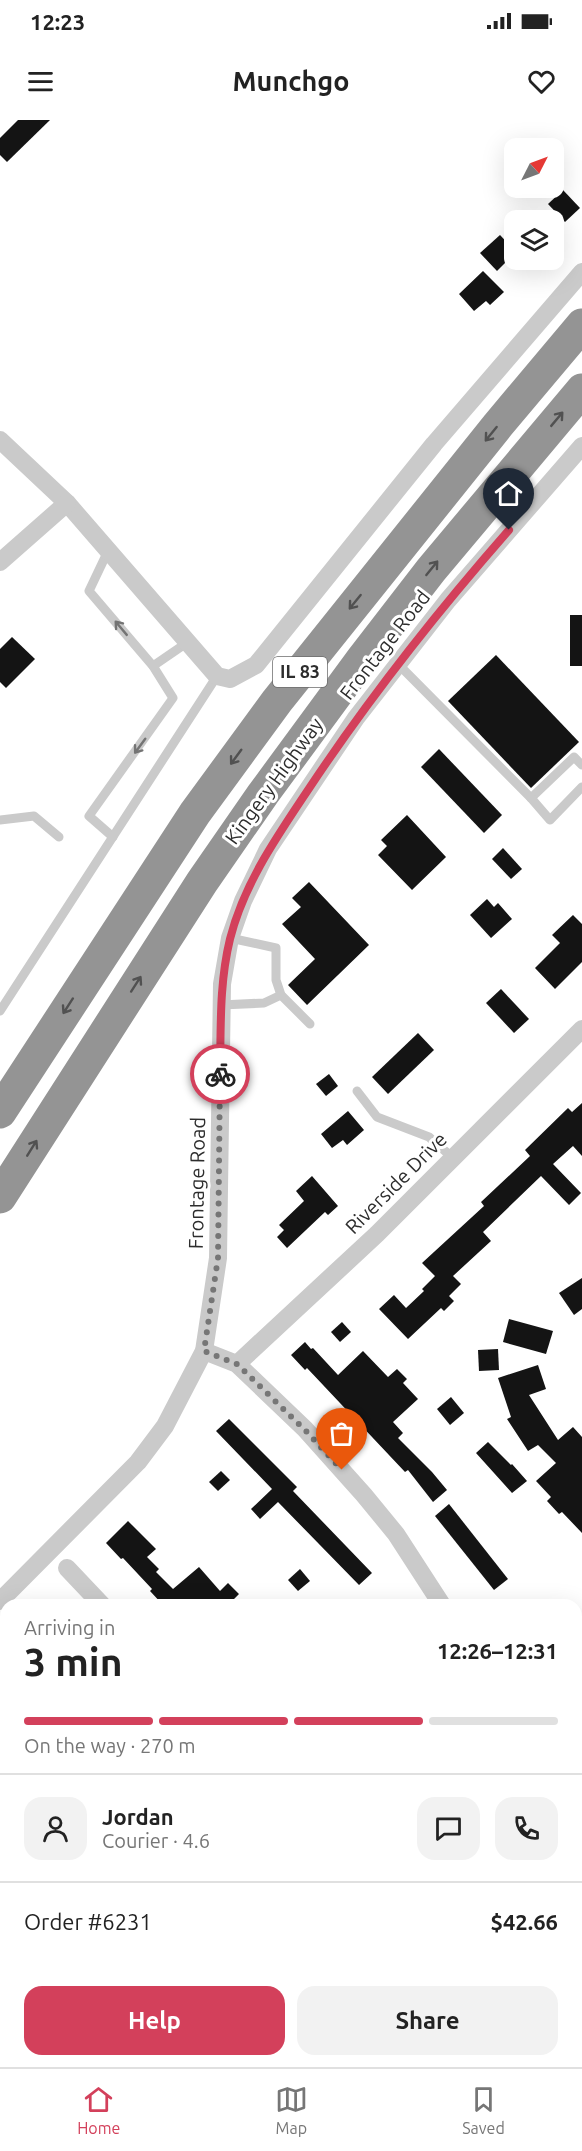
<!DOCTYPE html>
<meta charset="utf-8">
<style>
:root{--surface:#fff;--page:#f2f2f2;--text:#222;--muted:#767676;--line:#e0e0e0;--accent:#d3405b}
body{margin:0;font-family:Ubuntu,sans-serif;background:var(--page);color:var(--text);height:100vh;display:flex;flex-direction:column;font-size:22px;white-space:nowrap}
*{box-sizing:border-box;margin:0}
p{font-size:20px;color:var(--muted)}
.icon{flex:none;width:33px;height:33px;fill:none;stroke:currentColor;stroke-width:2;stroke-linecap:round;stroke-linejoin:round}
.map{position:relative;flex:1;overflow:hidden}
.side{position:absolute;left:0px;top:1479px;width:582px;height:468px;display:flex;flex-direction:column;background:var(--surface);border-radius:18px 18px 0 0;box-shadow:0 6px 24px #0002}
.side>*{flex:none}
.needle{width:39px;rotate:48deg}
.buttons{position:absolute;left:504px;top:18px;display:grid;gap:12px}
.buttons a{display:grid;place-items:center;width:60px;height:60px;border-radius:12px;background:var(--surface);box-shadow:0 6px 24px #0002;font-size:30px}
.pin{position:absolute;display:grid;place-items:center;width:51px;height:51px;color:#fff;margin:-62px -26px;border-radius:50% 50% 50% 0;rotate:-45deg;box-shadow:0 0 6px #0007}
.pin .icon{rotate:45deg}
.courier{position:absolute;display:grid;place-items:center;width:60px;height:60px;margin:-30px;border:4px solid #d3405b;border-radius:50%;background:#fff;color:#222;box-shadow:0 2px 8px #0007}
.head em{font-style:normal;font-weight:700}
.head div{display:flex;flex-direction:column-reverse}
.head{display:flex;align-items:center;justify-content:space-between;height:102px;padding:0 24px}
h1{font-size:39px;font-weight:700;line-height:45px}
.bar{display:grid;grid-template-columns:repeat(4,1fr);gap:9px 6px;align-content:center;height:72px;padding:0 24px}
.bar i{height:8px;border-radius:4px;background:var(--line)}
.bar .on{background:var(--accent)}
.bar p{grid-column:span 4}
.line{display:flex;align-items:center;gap:15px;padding:0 24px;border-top:2px solid var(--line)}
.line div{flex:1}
.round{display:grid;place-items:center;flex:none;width:63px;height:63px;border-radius:18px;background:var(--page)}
.cta{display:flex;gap:12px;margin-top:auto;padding:12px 24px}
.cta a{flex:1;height:69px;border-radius:18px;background:var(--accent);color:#fff;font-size:24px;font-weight:700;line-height:69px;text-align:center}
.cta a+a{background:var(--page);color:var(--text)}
.status{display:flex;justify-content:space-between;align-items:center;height:42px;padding:0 30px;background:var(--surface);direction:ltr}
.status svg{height:16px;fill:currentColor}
header{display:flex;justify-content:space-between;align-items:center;height:78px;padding:0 24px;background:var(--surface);font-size:27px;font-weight:700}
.tab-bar{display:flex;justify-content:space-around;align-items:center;height:84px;border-top:2px solid var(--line);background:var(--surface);font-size:16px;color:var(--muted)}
.tab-bar a{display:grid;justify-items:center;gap:3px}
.tab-bar .on{color:var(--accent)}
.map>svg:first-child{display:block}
</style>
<div class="status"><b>12:23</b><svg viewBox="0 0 49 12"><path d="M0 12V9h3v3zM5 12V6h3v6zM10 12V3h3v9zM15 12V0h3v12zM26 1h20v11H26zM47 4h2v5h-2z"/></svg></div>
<header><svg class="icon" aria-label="menu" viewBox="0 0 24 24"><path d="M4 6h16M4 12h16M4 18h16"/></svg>Munchgo<svg class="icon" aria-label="heart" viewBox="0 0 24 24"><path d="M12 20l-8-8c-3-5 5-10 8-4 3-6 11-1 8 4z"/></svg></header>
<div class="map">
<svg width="582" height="1947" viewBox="0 0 582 1947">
<rect width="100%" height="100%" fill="#fff"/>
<!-- building -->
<g fill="#141414">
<polygon points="18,0 50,0 7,42 0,35 0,18"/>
<polygon points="563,70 580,88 565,102 548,84"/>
<polygon points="500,115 514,130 514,134 497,151 480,133"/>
<polygon points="483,151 504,172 490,185 486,181 474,191 459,174"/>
<rect x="570" y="495" width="12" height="51"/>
<polygon points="12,517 35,539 6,568 0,562 0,529"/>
<polygon points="496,535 579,622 531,668 448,581"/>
<polygon points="439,629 502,695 484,713 421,647"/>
<polygon points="407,695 446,737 412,770 378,735 387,726 381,720"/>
<polygon points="503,728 522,749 511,759 492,739"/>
<polygon points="309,762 369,825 307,885 288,865 315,839 282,804 301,787 292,778"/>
<polygon points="487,779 494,787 498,783 512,799 491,818 470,795"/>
<polygon points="573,795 582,804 582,842 555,869 535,848 560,823 552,815"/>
<polygon points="501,869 529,899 514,913 486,883"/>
<polygon points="418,913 434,930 388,974 372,957"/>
<polygon points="329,954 338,966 326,976 316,964"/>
<polygon points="582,983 582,1036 573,1026 553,1044 581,1073 569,1085 541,1056 483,1112 491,1121 453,1156 461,1164 449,1176 454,1181 444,1191 441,1188 408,1219 379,1189 394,1175 406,1188 424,1171 422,1169 435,1156 422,1143 484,1086 481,1082 530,1036 525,1030 568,988 572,992"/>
<polygon points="348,991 364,1010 347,1025 343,1020 332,1028 321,1014"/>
<polygon points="312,1056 338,1086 328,1095 325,1092 287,1128 277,1117 284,1110 279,1105 304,1081 296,1071"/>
<polygon points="582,1158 582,1189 574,1195 559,1173"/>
<polygon points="509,1199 553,1211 546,1234 503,1222"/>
<polygon points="342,1202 351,1212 340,1222 331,1212"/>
<polygon points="305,1222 311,1229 313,1228 338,1255 363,1231 388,1257 397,1249 407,1259 403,1263 418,1279 393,1302 403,1313 398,1318 432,1352 447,1370 433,1382 408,1350 405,1352 307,1248 305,1250 291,1235"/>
<polygon points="498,1229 499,1250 479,1251 478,1230"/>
<polygon points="538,1245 546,1269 529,1275 558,1320 573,1307 582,1317 582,1413 562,1392 559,1394 547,1381 551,1377 536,1361 556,1343 538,1325 528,1331 507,1299 511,1297 498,1258"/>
<polygon points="451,1277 464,1293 450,1305 437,1289"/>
<polygon points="229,1299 297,1367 293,1371 372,1453 359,1465 278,1382 260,1399 251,1389 272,1369 216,1311"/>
<polygon points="488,1322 511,1345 512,1344 527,1361 512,1373 476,1333"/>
<polygon points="221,1351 230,1360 218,1371 209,1362"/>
<polygon points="449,1384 508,1459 494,1470 435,1396"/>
<polygon points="128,1401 156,1429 147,1437 159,1449 156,1452 173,1469 199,1447 220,1471 228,1463 239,1474 230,1483 231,1485 163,1485 150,1471 152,1469 123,1438 121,1439 106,1423"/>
<polygon points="300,1449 310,1461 298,1471 288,1460"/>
</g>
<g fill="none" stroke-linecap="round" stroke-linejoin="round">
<!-- lane -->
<g stroke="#cacaca" stroke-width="9">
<polyline points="108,431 89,471 153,546 173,578 89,696 113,717"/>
<polyline points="398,544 531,678 574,637 582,645"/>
<polyline points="153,546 188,522"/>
<polyline points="531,678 550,700 582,667"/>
<polyline points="0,700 34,696 59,717"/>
<polyline points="230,818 276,828 276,860 281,875 310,904"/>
<polyline points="221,885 264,883 281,875"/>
<polyline points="0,891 217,556"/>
<polyline points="357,971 377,997 429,1017 453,1038"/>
</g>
<!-- street -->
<g stroke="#cacaca" stroke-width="18">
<polyline points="0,320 67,383 217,556 230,559 256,545 434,324 582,152"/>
<polyline points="0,442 67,383"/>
<polyline points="204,1231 237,1244 305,1309 364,1375 396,1414 442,1485"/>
<polyline points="237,1244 377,1114 582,909"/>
<polyline points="67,1448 102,1485"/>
<polyline points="0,1481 138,1342 165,1306 204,1231 218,1138 222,864 230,818 243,781 268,729 356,598 448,480 582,326"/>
<polyline points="576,1531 582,1528"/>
<polyline points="237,1947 237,1941"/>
<polyline points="503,1947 504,1941"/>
</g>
<!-- highway -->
<g stroke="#949494" stroke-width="33">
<polyline points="0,992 195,693 277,581 498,305 582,205"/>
<polyline points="0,1077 202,762 263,674 363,538 431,450 582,270"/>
</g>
</g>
<!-- one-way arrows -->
<defs><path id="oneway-shaft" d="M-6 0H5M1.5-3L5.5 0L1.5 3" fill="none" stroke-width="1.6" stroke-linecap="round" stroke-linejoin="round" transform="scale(1.5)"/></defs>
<g stroke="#515151">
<use href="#oneway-shaft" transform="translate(557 299) rotate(-50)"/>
<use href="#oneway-shaft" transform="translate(491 314) rotate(129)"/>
<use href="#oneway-shaft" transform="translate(432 448) rotate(-51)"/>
<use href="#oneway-shaft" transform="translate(355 482) rotate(129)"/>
<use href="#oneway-shaft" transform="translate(236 637) rotate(126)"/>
<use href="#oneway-shaft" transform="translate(136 864) rotate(-57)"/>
<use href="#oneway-shaft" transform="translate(68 886) rotate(123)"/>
<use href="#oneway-shaft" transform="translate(32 1028) rotate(-58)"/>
</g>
<g stroke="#747474">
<use href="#oneway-shaft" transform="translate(121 508) rotate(-130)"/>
<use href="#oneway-shaft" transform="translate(140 626) rotate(126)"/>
</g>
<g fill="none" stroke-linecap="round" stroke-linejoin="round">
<!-- done -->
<polyline stroke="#767676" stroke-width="6" stroke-dasharray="0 10.8" points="220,954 218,1138 204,1231 237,1244 305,1310 342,1350"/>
<!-- route -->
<path stroke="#d3405b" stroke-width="8" d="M 220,954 C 221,909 219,864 230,819 C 244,763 278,715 310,667 C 370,577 437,492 509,410"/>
</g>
<g text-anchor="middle" stroke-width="6" stroke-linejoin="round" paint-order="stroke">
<!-- shield labels -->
<rect fill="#fff" stroke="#6c6c6c" stroke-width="1.5" x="273" y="537" width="54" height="30" rx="4.5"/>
<g font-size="18" font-weight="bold" fill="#2d2d2d">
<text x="300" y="558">IL 83</text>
</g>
<!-- street labels -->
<g font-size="20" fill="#2d2d2d" stroke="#fff">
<text transform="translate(385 525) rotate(-52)" y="7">Frontage Road</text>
<text transform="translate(274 661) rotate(-54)" y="7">Kingery Highway</text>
<text transform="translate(197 1063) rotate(-89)" y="7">Frontage Road</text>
<text transform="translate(396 1063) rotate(-45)" y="7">Riverside Drive</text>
</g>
</g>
</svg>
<div class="buttons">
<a><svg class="needle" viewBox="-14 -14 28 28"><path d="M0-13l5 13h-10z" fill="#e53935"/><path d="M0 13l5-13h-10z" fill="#767676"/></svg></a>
<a><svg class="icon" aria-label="layers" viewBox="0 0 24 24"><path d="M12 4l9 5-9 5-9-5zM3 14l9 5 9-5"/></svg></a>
</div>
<div class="pin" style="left:342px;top:1350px;background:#ea580c"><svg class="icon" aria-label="bag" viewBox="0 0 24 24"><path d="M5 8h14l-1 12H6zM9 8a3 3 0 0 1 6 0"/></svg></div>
<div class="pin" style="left:509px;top:410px;background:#1f2937"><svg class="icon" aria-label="home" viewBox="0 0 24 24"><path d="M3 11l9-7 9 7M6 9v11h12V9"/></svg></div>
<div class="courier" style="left:220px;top:954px"><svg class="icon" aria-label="bike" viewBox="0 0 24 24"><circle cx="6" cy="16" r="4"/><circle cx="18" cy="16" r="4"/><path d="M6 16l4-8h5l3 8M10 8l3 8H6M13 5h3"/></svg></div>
<section class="side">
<div class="head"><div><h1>3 min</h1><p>Arriving in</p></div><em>12:26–12:31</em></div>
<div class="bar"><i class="on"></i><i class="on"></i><i class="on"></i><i></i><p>On the way · 270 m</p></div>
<div class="line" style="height:108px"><a class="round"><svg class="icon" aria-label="person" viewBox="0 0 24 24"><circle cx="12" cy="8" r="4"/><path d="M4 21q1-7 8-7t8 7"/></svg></a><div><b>Jordan</b><p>Courier · 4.6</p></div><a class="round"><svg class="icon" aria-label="chat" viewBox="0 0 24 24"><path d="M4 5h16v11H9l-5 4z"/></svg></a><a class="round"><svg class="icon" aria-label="phone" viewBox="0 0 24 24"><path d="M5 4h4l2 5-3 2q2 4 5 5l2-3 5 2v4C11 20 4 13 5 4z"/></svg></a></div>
<div class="line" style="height:78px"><div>Order #6231</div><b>$42.66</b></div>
<div class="cta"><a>Help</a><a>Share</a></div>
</section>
</div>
<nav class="tab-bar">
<a class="on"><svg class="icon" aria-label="home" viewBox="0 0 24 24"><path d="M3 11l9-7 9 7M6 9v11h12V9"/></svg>Home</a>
<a><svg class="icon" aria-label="map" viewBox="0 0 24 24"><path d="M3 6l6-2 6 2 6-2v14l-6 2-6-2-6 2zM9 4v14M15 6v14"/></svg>Map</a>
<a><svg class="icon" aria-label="saved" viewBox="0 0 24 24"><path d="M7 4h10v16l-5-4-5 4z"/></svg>Saved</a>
</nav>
